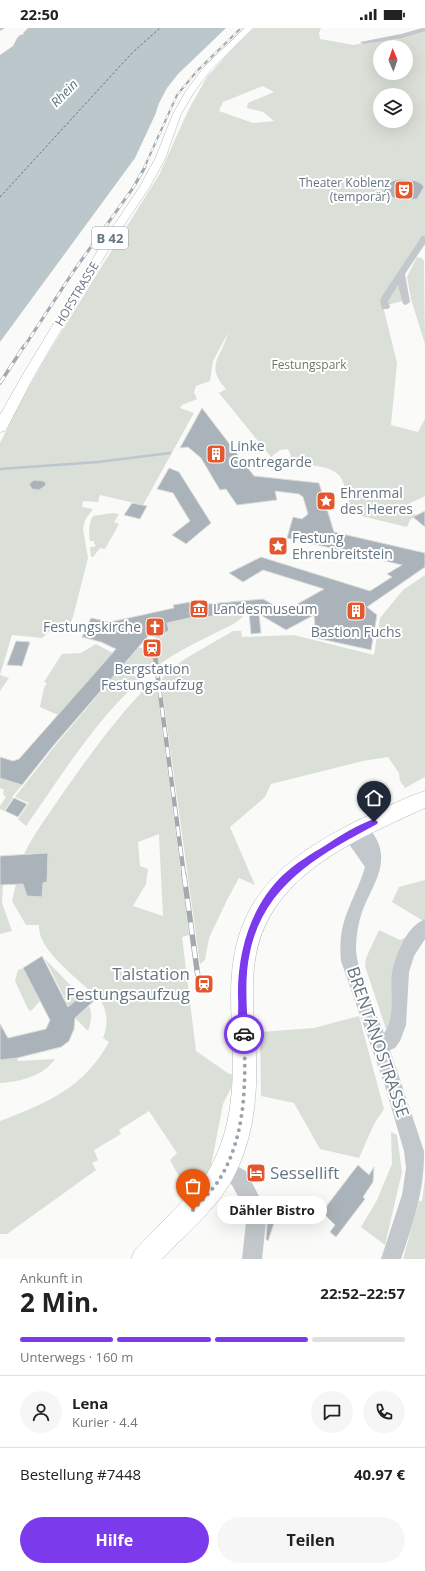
<!DOCTYPE html>
<html lang="de">
<meta charset="utf-8">
<style>
:root{--surface:#fff;--page:#f6f6f6;--text:#222;--muted:#767676;--line:#e0e0e0;--accent:#7c3aed}
body{margin:0;font-family:"Open Sans",sans-serif;background:var(--page);color:var(--text);height:100vh;display:flex;flex-direction:column;font-size:15px;white-space:nowrap}
*{box-sizing:border-box;margin:0}
p{font-size:13px;color:var(--muted)}
.icon{flex:none;width:22px;height:22px;fill:none;stroke:currentColor;stroke-width:2;stroke-linecap:round;stroke-linejoin:round}
.map{position:relative;height:1231px;overflow:hidden}
.side{display:flex;flex-direction:column;background:var(--surface);flex:1}
.side>*{flex:none}
.needle{width:26px;rotate:358deg}
.buttons{position:absolute;left:373px;top:12px;display:grid;gap:8px}
.buttons a{display:grid;place-items:center;width:40px;height:40px;border-radius:50%;background:var(--surface);box-shadow:0 4px 16px #0002;font-size:20px}
.pin{position:absolute;display:grid;place-items:center;width:34px;height:34px;color:#fff;margin:-41px -17px;border-radius:50% 50% 50% 0;rotate:-45deg;box-shadow:0 0 4px #0007}
.pin .icon{rotate:45deg}
.courier{position:absolute;display:grid;place-items:center;width:40px;height:40px;margin:-20px;border:3px solid #7c3aed;border-radius:50%;background:#fff;color:#222;box-shadow:0 1px 5px #0007}
.bubble{position:absolute;height:28px;border-radius:14px;background:var(--surface);box-shadow:0 4px 16px #0002;font-size:13px;font-weight:700;line-height:28px;text-align:center}
.head em{font-style:normal;font-weight:700}
.head div{display:flex;flex-direction:column-reverse}
.head{display:flex;align-items:center;justify-content:space-between;height:68px;padding:0 20px}
h1{font-size:26px;font-weight:700;line-height:30px}
.bar{display:grid;grid-template-columns:repeat(4,1fr);gap:6px 4px;align-content:center;height:48px;padding:0 20px}
.bar i{height:5px;border-radius:3px;background:var(--line)}
.bar .active{background:var(--accent)}
.bar p{grid-column:span 4}
.line{display:flex;align-items:center;gap:10px;padding:0 20px;border-top:1px solid var(--line)}
.line div{flex:1}
.round{display:grid;place-items:center;flex:none;width:42px;height:42px;border-radius:21px;background:var(--page)}
.cta{display:flex;gap:8px;margin-top:auto;padding:8px 20px}
.cta a{flex:1;height:46px;border-radius:24px;background:var(--accent);color:#fff;font-size:16px;font-weight:700;line-height:46px;text-align:center}
.cta a+a{background:var(--page);color:var(--text)}
.status{display:flex;justify-content:space-between;align-items:center;height:28px;padding:0 20px;background:var(--surface);direction:ltr}
.status svg{height:11px;fill:currentColor}
.map>svg:first-child{display:block}
</style>
<div class="status"><b>22:50</b><svg viewBox="0 0 49 12"><path d="M0 12V9h3v3zM5 12V6h3v6zM10 12V3h3v9zM15 12V0h3v12zM26 1h20v11H26zM47 4h2v5h-2z"/></svg></div>
<div class="map">
<svg width="425" height="1231" viewBox="0 0 425 1231">
<rect width="100%" height="100%" fill="#fafaf8"/>
<!-- green -->
<g fill="#dadfd7" fill-rule="evenodd">
<path d="M 254,0 L 321,0 L 319,5 L 320,11 L 354,17 L 425,2 L 425,208 L 398,246 L 403,273 L 383,278 L 397,335 L 391,397 L 418,404 L 425,391 L 425,468 L 404,478 L 416,487 L 410,492 L 407,499 L 353,486 C 349,475 347,461 341,450 C 334,436 298,436 283,435 L 291,428 L 288,421 L 280,422 L 271,429 L 219,365 L 226,361 C 204,337 222,329 228,305 L 213,333 L 210,353 L 196,358 L 194,364 L 197,371 L 182,377 L 180,380 L 194,385 L 143,477 L 100,467 L 98,474 L 83,473 L 82,479 L 93,481 L 85,492 L 83,501 L 88,530 L 73,589 L 68,600 L 57,597 L 42,610 L 12,607 L 0,647 L 9,650 L 0,663 L 0,415 L 20,375 L 43,334 L 95,249 L 159,147 L 189,81 L 207,49 L 232,21 ZM 380,19 L 406,19 L 406,45 L 380,45 ZM 263,58 L 274,64 L 248,75 L 247,80 L 263,84 L 274,93 L 253,95 L 219,83 L 223,74 ZM 380,67 L 406,67 L 406,93 L 380,93 Z"/>
<polygon points="417,229 422,230 424,233 425,316 411,271 407,249"/>
<path d="M 113,485 L 119,486 L 114,494 L 119,496 L 105,521 L 100,520 L 93,529 L 91,529 L 90,519 L 94,519 L 96,517 L 94,516 L 94,513 L 90,513 C 89,504 88,496 93,488 Z"/>
<polygon points="425,547 425,749 405,760 400,753 399,745 388,729 363,733 271,756 265,769 230,799 255,857 239,850 227,872 209,910 205,932 200,936 161,654 165,645 188,629 233,603 241,603 242,609 294,607 374,627 380,590 403,562"/>
<path d="M 245,586 C 236,597 226,599 215,605 C 194,616 170,627 152,642 C 100,684 64,744 26,798 L 18,791 L 29,775 L 15,769 L 54,719 L 138,620 L 148,619 L 149,625 L 160,624 L 159,611 L 170,602 L 167,595 L 189,590 Z"/>
<polygon points="96,616 113,625 58,687 40,679 44,660 47,655 44,654 62,626 81,625"/>
<path d="M 151,654 L 156,654 L 189,907 L 182,909 L 196,1023 L 229,1046 L 234,1046 L 231,1060 L 223,1076 L 211,1138 L 203,1153 L 189,1167 L 170,1132 L 177,1125 L 149,1083 L 119,1102 L 121,1106 L 94,1122 L 98,1132 L 92,1135 L 96,1142 L 7,1206 L 0,1206 L 0,1093 C 47,1075 84,1060 109,1014 L 103,1010 C 109,996 107,982 99,969 L 97,970 C 81,952 37,923 39,897 L 26,897 L 12,873 L 16,856 L 23,856 L 27,868 L 42,869 L 43,855 L 47,854 L 48,825 L 24,826 C 35,804 51,783 65,762 C 92,724 119,687 151,654 ZM 159,806 L 159,807 L 163,888 L 133,878 L 146,856 L 148,841 L 140,838 L 138,814 Z"/>
<polygon points="0,750 22,757 12,769 13,770 4,783 0,781 0,778 6,769 3,766 4,762 0,760"/>
<polygon points="425,852 425,894 392,874 399,859"/>
<polygon points="0,857 3,857 2,875 12,903 0,906"/>
<polygon points="379,902 400,912 413,906 388,1007 365,938 366,930"/>
<polygon points="45,931 81,968 69,979"/>
<polygon points="23,940 40,973 31,983 28,981 15,953 18,942"/>
<path d="M 89,978 C 93,986 91,994 88,1003 L 75,990 Z"/>
<polygon points="359,988 384,1081 374,1096 359,1130 320,1121 294,1075 261,1068 260,1004 314,1000"/>
<path d="M 17,1030 L 18,1033 L 55,1031 C 44,1048 19,1054 0,1055 L 0,1032 Z"/>
<polygon points="391,1104 397,1107 402,1144 385,1217 361,1199 377,1172 392,1136"/>
<polygon points="425,1151 425,1231 403,1231 419,1173 422,1173"/>
</g>
<!-- water -->
<polygon fill="#bbc7cb" points="28,0 226,0 178,46 167,60 159,75 155,87 135,130 0,314 0,27 13,18 17,10 20,7 24,6 23,5"/>
<g fill="none" stroke-linecap="round" stroke-linejoin="round">
<!-- stream -->
<polyline stroke="#bbc7cb" stroke-width="2.5" points="0,441 98,434 170,425"/>
<!-- ferry -->
<polyline stroke="#60757c" stroke-width="1" stroke-dasharray="2.5 2" stroke-linecap="butt" points="0,169 132,25 160,0"/>
</g>
<!-- building -->
<g fill="#aab3b9" stroke="#dcdcda">
<polygon points="400,151 416,153 422,156 424,159 417,171 402,172 385,167 383,164 389,154"/>
<polygon points="202,380 254,448 319,455 334,504 425,525 425,539 367,579 377,587 371,622 316,610 314,587 286,602 259,586 261,605 251,606 249,585 189,590 167,595 169,602 159,610 149,607 53,718 22,757 0,750 0,729 13,733 19,731 116,621 101,614 82,609 91,590 110,594 174,580 173,577 196,573 197,577 263,571 285,583 324,561 263,542 243,554 229,545 261,529 370,563 392,549 387,546 402,537 356,526 355,529 348,527 344,523 287,510 293,489 302,491 308,486 303,469 299,466 275,463 277,472 237,477 226,461 220,462 201,430 188,419 180,420"/>
<polygon points="169,440 179,444 211,495 186,516 172,507 190,493 173,465 157,461"/>
<polygon points="34,452 44,453 46,456 45,458 39,462 32,461 29,456"/>
<polygon points="132,475 147,478 140,491 124,487"/>
<polygon points="425,483 425,499 413,489"/>
<polygon points="16,613 30,614 22,638 7,637"/>
<polygon points="14,770 27,776 18,789 5,783"/>
<polygon points="48,825 47,854 43,855 42,869 27,868 23,856 0,857 0,828"/>
<polygon points="42,928 68,979 89,961 97,970 75,990 74,1001 69,1013 61,1019 17,1030 0,1032 0,996 8,1010 46,1001 50,992 23,940"/>
<polygon points="358,1137 369,1147 374,1139 373,1154 363,1169 365,1171 336,1209 330,1204 335,1197 322,1184"/>
<polygon points="272,1180 277,1186 268,1213 266,1211 268,1184"/>
</g>
<g fill="none" stroke-linecap="round" stroke-linejoin="round">
<defs>
<g id="major">
<polygon points="245,0 253,0 210,43 194,64 181,86 165,131 149,160 116,209 34,348 7,400 5,403 0,404 0,387 22,348 106,209 139,160 155,131 173,86 186,63 204,39"/>
<path d="M 425,763 L 425,780 C 358,811 272,845 256,926 C 251,952 253,981 255,1008 C 258,1054 257,1100 236,1144 C 220,1178 188,1204 162,1231 L 131,1231 L 135,1222 L 203,1152 C 235,1103 234,1054 232,998 C 230,963 230,927 244,894 C 267,838 326,807 378,783 C 393,776 409,768 425,763 Z"/>
</g>
</defs>
<!-- major casing -->
<use href="#major" stroke="#b5babe" stroke-width="1"/>
<!-- minor -->
<g fill="#c3c8cc" fill-rule="evenodd">
<polygon points="0,0 5,0 0,3"/>
<polygon points="422,0 425,0 425,3 402,10 363,16 360,14 401,6"/>
<polygon points="422,208 425,208 425,216 405,246 410,274 406,277 403,276 398,257 388,273 390,279 388,281 382,281 380,273 382,268"/>
<path d="M 361,794 C 367,797 370,801 374,807 C 392,835 372,857 362,884 C 358,896 356,908 356,921 C 357,944 375,982 384,1005 C 396,990 390,963 392,945 C 394,933 399,921 405,910 C 410,902 416,895 425,891 L 425,911 L 414,928 L 409,944 L 406,997 L 400,1013 L 395,1020 L 390,1022 L 424,1123 C 425,1161 413,1196 401,1231 L 381,1231 L 402,1167 L 406,1140 L 404,1123 L 385,1058 L 341,933 C 337,890 354,876 365,839 L 342,806 L 345,801 L 350,799 L 354,801 L 356,796 Z"/>
<polygon points="224,1131 246,1143 267,1184 262,1231 242,1231 247,1185 232,1157 217,1148 214,1141 217,1134"/>
</g>
<!-- major -->
<use href="#major" fill="#fff" fill-rule="evenodd"/>
<defs>
<polyline id="rail-far4" points="144,140 177,67 197,43 241,0"/>
<polyline id="rail-far3" points="24,319 73,244 133,160 145,139"/>
<polyline id="rail-far2" points="0,355 24,318"/>
<polyline id="rail-far1" points="154,620 184,848"/>
<polyline id="rail" points="184,847 198,949"/>
</defs>
<!-- rail-far4 casing -->
<use href="#rail-far4" stroke="#a2aab0" stroke-width="2"/>
<!-- rail-far3 casing -->
<use href="#rail-far3" stroke="#a2aab0" stroke-width="3"/>
<!-- rail-far2 casing -->
<use href="#rail-far2" stroke="#a2aab0" stroke-width="3.5"/>
<!-- rail-far1 casing -->
<use href="#rail-far1" stroke="#a2aab0" stroke-width="4.5"/>
<!-- rail casing -->
<use href="#rail" stroke="#a2aab0" stroke-width="5.5"/>
<!-- rail-far4 -->
<use href="#rail-far4" stroke="#fff" stroke-width="1.5" stroke-dasharray="4.5" stroke-linecap="butt"/>
<!-- rail-far3 -->
<use href="#rail-far3" stroke="#fff" stroke-width="2" stroke-dasharray="6" stroke-linecap="butt"/>
<!-- rail-far2 -->
<use href="#rail-far2" stroke="#fff" stroke-width="2.5" stroke-dasharray="8" stroke-linecap="butt"/>
<!-- rail-far1 -->
<use href="#rail-far1" stroke="#fff" stroke-width="3" stroke-dasharray="10" stroke-linecap="butt"/>
<!-- rail -->
<use href="#rail" stroke="#fff" stroke-width="4" stroke-dasharray="12" stroke-linecap="butt"/>
</g>
<!-- route -->
<path fill="#7c3aed" d="M 374,791 L 378,794 L 377,796 C 321,826 264,856 250,924 C 244,950 247,979 248,1006 L 247,1009 L 244,1010 L 241,1009 C 236,998 239,981 238,970 C 237,925 250,879 283,847 C 296,835 311,826 326,817 C 341,807 357,797 374,791 Z"/>
<g fill="none" stroke-linecap="round" stroke-linejoin="round">
<!-- done -->
<path stroke="#99a4ac" stroke-width="4" stroke-dasharray="0 7.2" d="M 193,1182 C 202,1172 212,1163 219,1152 C 246,1109 246,1055 244,1006"/>
</g>
<!-- icons -->
<defs>
<symbol id="theatre-square" viewBox="-11 -11 22 22"><rect x="-9" y="-9" width="18" height="18" rx="4" fill="#e4572e" stroke="#fff"/><path d="M-5-5.5Q0-4 5-5.5V0Q5 5 0 6Q-5 5-5 0ZM-3.3-2.5H-1v1.5H-3.3ZM1-2.5H3.3v1.5H1ZM-2.8 1Q0 5.5 2.8 1Z" fill="#fff"/></symbol>
<symbol id="building-square" viewBox="-11 -11 22 22"><rect x="-9" y="-9" width="18" height="18" rx="4" fill="#e4572e" stroke="#fff"/><path d="M-4-6H4V6H1V3H-1V6H-4ZM-2.5-4.3h1.7v1.8h-1.7ZM.8-4.3h1.7v1.8H.8ZM-2.5-1h1.7V.8h-1.7ZM.8-1h1.7V.8H.8Z" fill="#fff"/></symbol>
<symbol id="sight-square" viewBox="-11 -11 22 22"><rect x="-9" y="-9" width="18" height="18" rx="4" fill="#e4572e" stroke="#fff"/><path d="M0-6L1.8-2.2L6-1.7L2.9 1.2L3.7 5.4L0 3.3L-3.7 5.4L-2.9 1.2L-6-1.7L-1.8-2.2Z" fill="#fff"/></symbol>
<symbol id="museum-square" viewBox="-11 -11 22 22"><rect x="-9" y="-9" width="18" height="18" rx="4" fill="#e4572e" stroke="#fff"/><path d="M0-6L6-3V-2H-6V-3ZM-5-1h2V3h-2ZM-1-1h2V3h-2ZM3-1h2V3H3ZM-6 4H6V6H-6Z" fill="#fff"/></symbol>
<symbol id="church-square" viewBox="-11 -11 22 22"><rect x="-9" y="-9" width="18" height="18" rx="4" fill="#e4572e" stroke="#fff"/><path d="M-1.2-6h2.4v3.5h3.3v2.4h-3.3V6h-2.4V-.1h-3.3v-2.4h3.3Z" fill="#fff"/></symbol>
<symbol id="station-square" viewBox="-11 -11 22 22"><rect x="-9" y="-9" width="18" height="18" rx="4" fill="#e4572e" stroke="#fff"/><path d="M-3-6H3Q5-6 5-4V2Q5 4 3 4L4.5 6H3L1.5 4h-3L-3 6H-4.5L-3 4Q-5 4-5 2V-4Q-5-6-3-6ZM-3.5-4v3h7v-3ZM-3.5 1v1.5H-2V1ZM2 1v1.5H3.5V1Z" fill="#fff"/></symbol>
<symbol id="hotel-square" viewBox="-11 -11 22 22"><rect x="-9" y="-9" width="18" height="18" rx="4" fill="#e4572e" stroke="#fff"/><path d="M-6-4.5h1.5V1H6V5H4.5V3h-9V5H-6ZM-4 0a1.8 1.8 0 1 1 3.6 0ZM.5 0V-2.5h3Q6-2.5 6 0Z" fill="#fff"/></symbol>
</defs>
<g fill-rule="evenodd">
<use href="#theatre-square" x="393" y="151" width="22" height="22"/>
<use href="#building-square" x="205" y="415" width="22" height="22"/>
<use href="#sight-square" x="315" y="462" width="22" height="22"/>
<use href="#sight-square" x="267" y="507" width="22" height="22"/>
<use href="#museum-square" x="188" y="570" width="22" height="22"/>
<use href="#building-square" x="345" y="572" width="22" height="22"/>
<use href="#church-square" x="144" y="588" width="22" height="22"/>
<use href="#station-square" x="141" y="609" width="22" height="22"/>
<use href="#station-square" x="193" y="945" width="22" height="22"/>
<use href="#hotel-square" x="245" y="1134" width="22" height="22"/>
</g>
<g text-anchor="middle" stroke-width="4" stroke-linejoin="round" paint-order="stroke">
<!-- far-poi labels -->
<g font-size="12" fill="#657683" stroke="#fff" text-anchor="end">
<text x="390" y="159">Theater Koblenz<tspan x="390" dy="14">(temporär)</tspan></text>
</g>
<!-- far-street labels -->
<g font-size="12" fill="#657683" stroke="#fff">
<text transform="translate(77 266) rotate(-59)" y="4">HOFSTRASSE</text>
</g>
<!-- far-park labels -->
<g font-size="12" fill="#687a64" stroke="#fff">
<text x="309" y="341">Festungspark</text>
</g>
<!-- far-water labels -->
<g font-size="13" font-style="italic" fill="#60757c" stroke="#fff">
<text transform="translate(64 65) rotate(-46)" y="5">Rhein</text>
</g>
<!-- shield labels -->
<rect fill="#fff" stroke="#939fa8" stroke-width="1" x="92" y="199" width="36" height="22" rx="3"/>
<g font-size="13" font-weight="bold" fill="#657683">
<text x="110" y="215">B 42</text>
</g>
<!-- poi labels -->
<g font-size="14" fill="#657683" stroke="#fff" text-anchor="start">
<text x="230" y="423">Linke<tspan x="230" dy="16">Contregarde</tspan></text>
<text x="340" y="470">Ehrenmal<tspan x="340" dy="16">des Heeres</tspan></text>
<text x="292" y="515">Festung<tspan x="292" dy="16">Ehrenbreitstein</tspan></text>
<text x="213" y="586">Landesmuseum</text>
<text x="141" y="604" text-anchor="end">Festungskirche</text>
<text x="356" y="609" text-anchor="middle">Bastion Fuchs</text>
<text x="152" y="646" text-anchor="middle">Bergstation<tspan x="152" dy="16">Festungsaufzug</tspan></text>
</g>
<!-- near-poi labels -->
<g font-size="17" fill="#657683" stroke="#fff" text-anchor="end">
<text x="190" y="952">Talstation<tspan x="190" dy="20">Festungsaufzug</tspan></text>
<text x="270" y="1151" text-anchor="start">Sessellift</text>
</g>
<!-- near-street labels -->
<g font-size="17" fill="#657683" stroke="#fff">
<text transform="translate(378 1014) rotate(71)" y="6">BRENTANOSTRASSE</text>
</g>
</g>
</svg>
<div class="buttons">
<a><svg class="needle" viewBox="-14 -14 28 28"><path d="M0-13l5 13h-10z" fill="#e53935"/><path d="M0 13l5-13h-10z" fill="#767676"/></svg></a>
<a><svg class="icon" aria-label="layers" viewBox="0 0 24 24"><path d="M12 4l9 5-9 5-9-5zM3 14l9 5 9-5"/></svg></a>
</div>
<div class="pin" style="left:193px;top:1182px;background:#ea580c"><svg class="icon" aria-label="bag" viewBox="0 0 24 24"><path d="M5 8h14l-1 12H6zM9 8a3 3 0 0 1 6 0"/></svg></div>
<div class="pin" style="left:374px;top:794px;background:#1f2937"><svg class="icon" aria-label="home" viewBox="0 0 24 24"><path d="M3 11l9-7 9 7M6 9v11h12V9"/></svg></div>
<div class="courier" style="left:244px;top:1006px"><svg class="icon" aria-label="car" viewBox="0 0 24 24"><path d="M5 17H2v-5l4-1 3-4h7l3 4 3 1v5h-3M9 17h6M6 11h13"/><circle cx="7" cy="17" r="2"/><circle cx="17" cy="17" r="2"/></svg></div>
<div class="bubble" style="left:217px;top:1168px;width:110px">Dähler Bistro</div>
</div>
<section class="side">
<div class="head"><div><h1>2 Min.</h1><p>Ankunft in</p></div><em>22:52–22:57</em></div>
<div class="bar"><i class="active"></i><i class="active"></i><i class="active"></i><i></i><p>Unterwegs · 160 m</p></div>
<div class="line" style="height:72px"><a class="round"><svg class="icon" aria-label="person" viewBox="0 0 24 24"><circle cx="12" cy="8" r="4"/><path d="M4 21q1-7 8-7t8 7"/></svg></a><div><b>Lena</b><p>Kurier · 4.4</p></div><a class="round"><svg class="icon" aria-label="chat" viewBox="0 0 24 24"><path d="M4 5h16v11H9l-5 4z"/></svg></a><a class="round"><svg class="icon" aria-label="phone" viewBox="0 0 24 24"><path d="M5 4h4l2 5-3 2q2 4 5 5l2-3 5 2v4C11 20 4 13 5 4z"/></svg></a></div>
<div class="line" style="height:52px"><div>Bestellung #7448</div><b>40.97 €</b></div>
<div class="cta"><a>Hilfe</a><a>Teilen</a></div>
</section>
